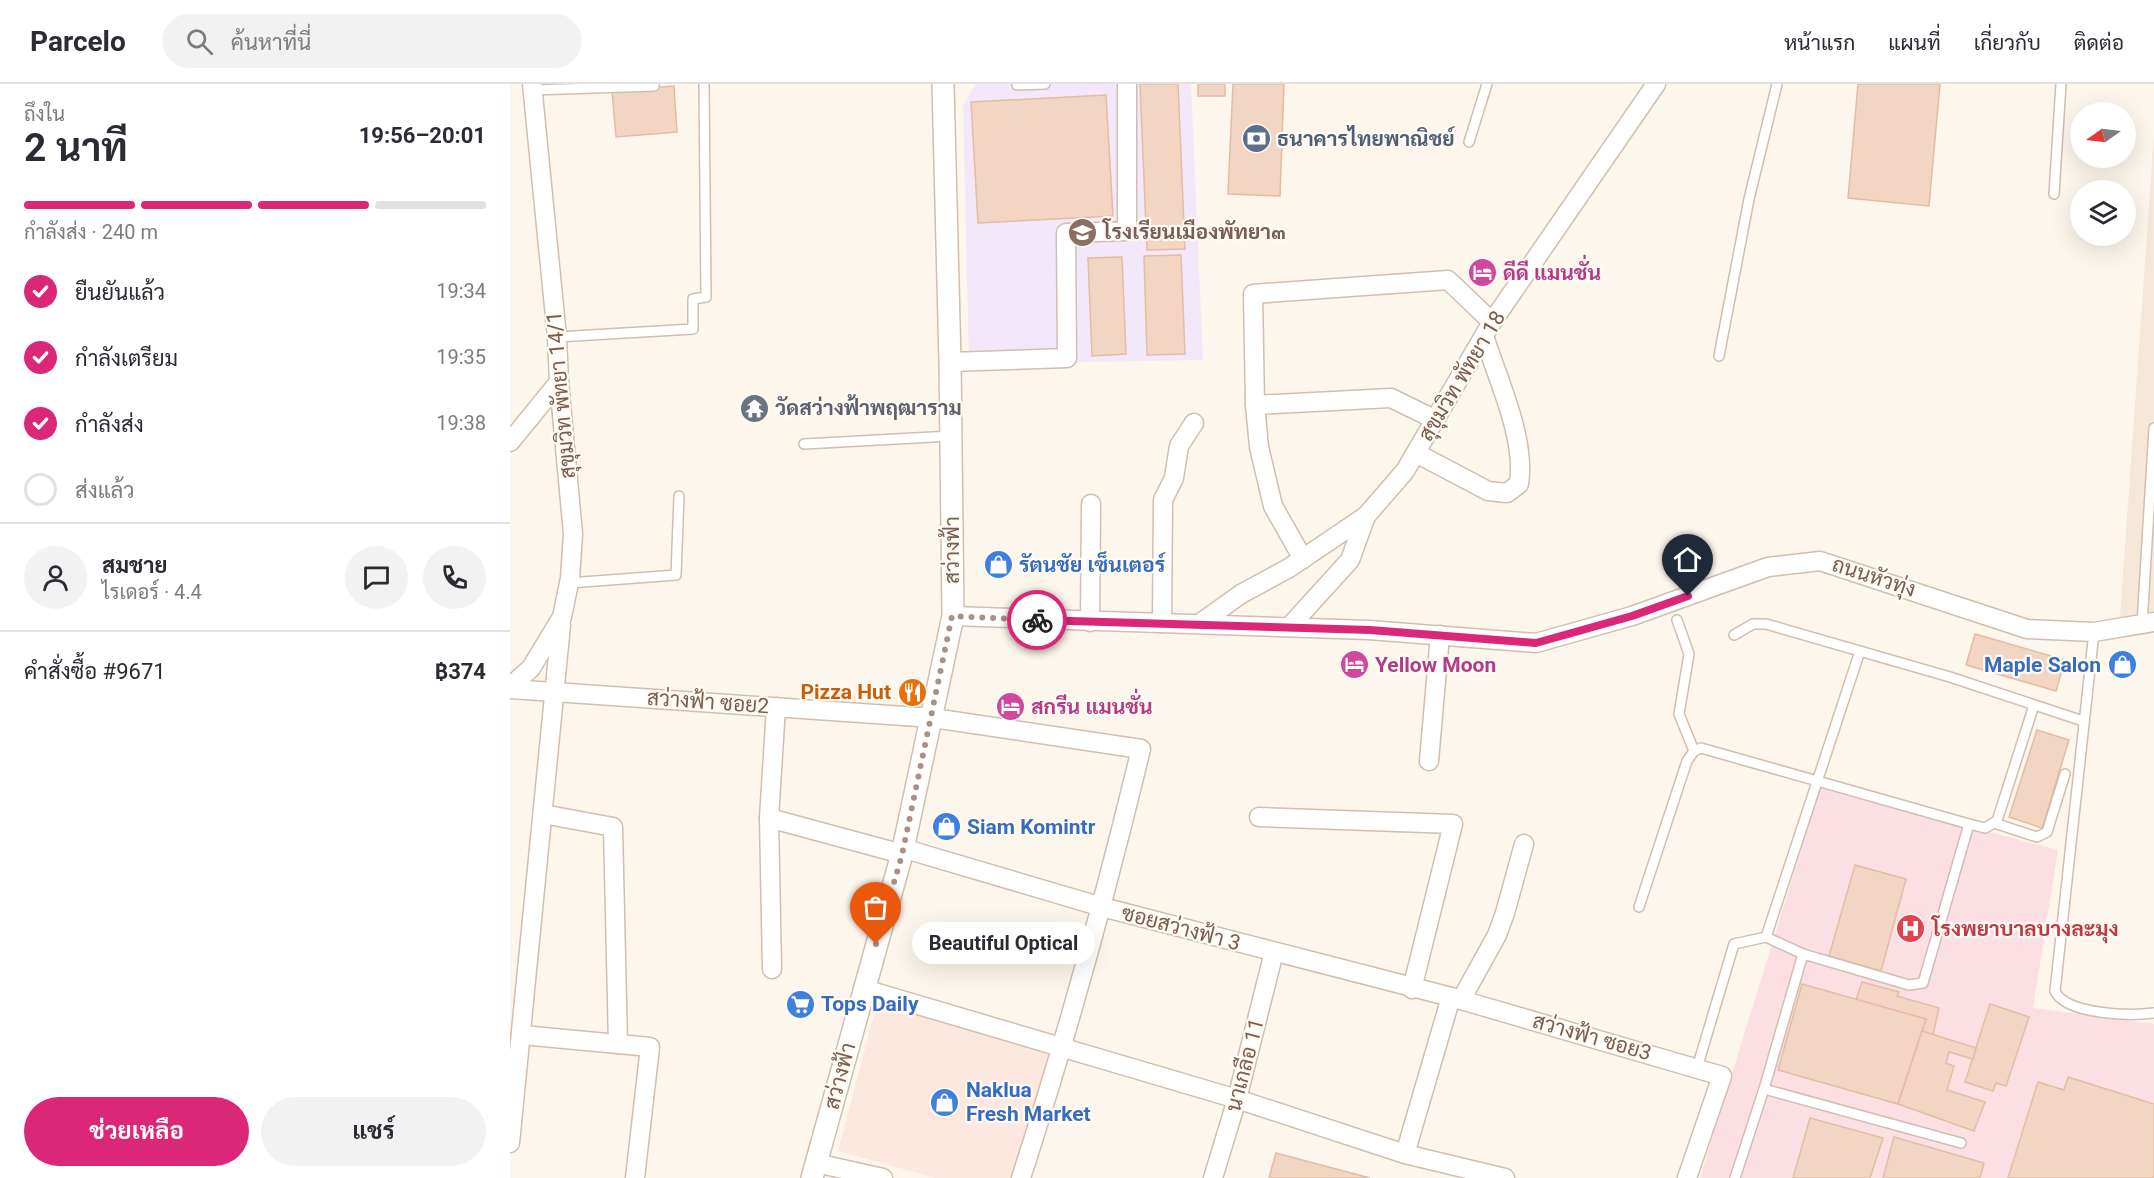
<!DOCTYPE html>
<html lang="th">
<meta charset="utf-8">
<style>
:root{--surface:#fff;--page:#f2f2f3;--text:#2b2b33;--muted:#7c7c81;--line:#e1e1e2;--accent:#db2777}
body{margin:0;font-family:Roboto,Sarabun,sans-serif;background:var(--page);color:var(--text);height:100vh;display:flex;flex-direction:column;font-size:22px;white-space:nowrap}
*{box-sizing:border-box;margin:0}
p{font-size:20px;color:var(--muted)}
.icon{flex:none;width:33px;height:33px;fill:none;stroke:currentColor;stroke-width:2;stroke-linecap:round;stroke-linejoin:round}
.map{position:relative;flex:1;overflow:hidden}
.panel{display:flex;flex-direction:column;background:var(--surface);width:510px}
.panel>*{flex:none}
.needle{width:39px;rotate:256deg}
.buttons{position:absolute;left:1560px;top:18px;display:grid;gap:12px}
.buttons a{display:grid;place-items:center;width:66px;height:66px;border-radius:50%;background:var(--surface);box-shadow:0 6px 24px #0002;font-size:30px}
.pin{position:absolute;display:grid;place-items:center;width:51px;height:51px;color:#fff;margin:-62px -26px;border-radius:50% 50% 50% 0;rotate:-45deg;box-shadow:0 0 6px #0007}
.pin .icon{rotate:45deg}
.courier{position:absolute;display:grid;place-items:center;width:60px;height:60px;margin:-30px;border:4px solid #db2777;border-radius:50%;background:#fff;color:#222;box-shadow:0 2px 8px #0007}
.bubble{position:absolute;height:42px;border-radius:21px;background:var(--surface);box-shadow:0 6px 24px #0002;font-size:20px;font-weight:700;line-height:42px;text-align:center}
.summary em{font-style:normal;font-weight:700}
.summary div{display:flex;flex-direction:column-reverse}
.summary{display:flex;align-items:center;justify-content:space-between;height:102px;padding:0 24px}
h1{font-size:39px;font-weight:700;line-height:45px}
.bar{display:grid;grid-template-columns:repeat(4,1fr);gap:9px 6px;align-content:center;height:72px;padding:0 24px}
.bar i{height:8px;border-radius:4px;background:var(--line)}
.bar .on{background:var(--accent)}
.bar p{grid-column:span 4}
.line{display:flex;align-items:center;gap:15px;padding:0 24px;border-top:2px solid var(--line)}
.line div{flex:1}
.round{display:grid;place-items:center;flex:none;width:63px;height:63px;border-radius:32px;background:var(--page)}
ol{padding:0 24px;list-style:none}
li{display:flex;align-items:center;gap:18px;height:66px}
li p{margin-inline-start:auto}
li .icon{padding:6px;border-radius:50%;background:var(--accent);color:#fff;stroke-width:4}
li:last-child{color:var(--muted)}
li i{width:33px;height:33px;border:3px solid var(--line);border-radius:50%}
.cta{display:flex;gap:12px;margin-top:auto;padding:12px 24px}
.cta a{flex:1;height:69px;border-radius:36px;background:var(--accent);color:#fff;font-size:24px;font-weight:700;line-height:69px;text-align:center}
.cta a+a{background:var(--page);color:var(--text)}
header{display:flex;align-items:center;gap:36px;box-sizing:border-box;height:84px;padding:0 30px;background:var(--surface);border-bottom:2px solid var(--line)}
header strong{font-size:28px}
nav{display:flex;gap:33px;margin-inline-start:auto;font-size:21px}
.search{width:420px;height:54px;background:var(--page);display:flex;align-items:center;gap:15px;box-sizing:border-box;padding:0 21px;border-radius:33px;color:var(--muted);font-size:22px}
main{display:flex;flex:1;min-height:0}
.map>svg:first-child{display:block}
</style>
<header>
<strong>Parcelo</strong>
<div class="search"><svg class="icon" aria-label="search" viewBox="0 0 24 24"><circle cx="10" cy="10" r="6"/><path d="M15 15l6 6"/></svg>ค้นหาที่นี่</div>
<nav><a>หน้าแรก</a><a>แผนที่</a><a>เกี่ยวกับ</a><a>ติดต่อ</a></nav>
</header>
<main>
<section class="panel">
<div class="summary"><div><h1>2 นาที</h1><p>ถึงใน</p></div><em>19:56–20:01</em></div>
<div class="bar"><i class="on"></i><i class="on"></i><i class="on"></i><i></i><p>กำลังส่ง · 240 m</p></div>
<ol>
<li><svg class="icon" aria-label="check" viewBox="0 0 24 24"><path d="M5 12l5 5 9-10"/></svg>ยืนยันแล้ว<p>19:34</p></li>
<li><svg class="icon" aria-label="check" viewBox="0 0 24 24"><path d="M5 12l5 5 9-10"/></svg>กำลังเตรียม<p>19:35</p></li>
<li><svg class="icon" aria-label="check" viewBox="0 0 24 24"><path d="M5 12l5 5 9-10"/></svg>กำลังส่ง<p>19:38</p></li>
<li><i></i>ส่งแล้ว</li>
</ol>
<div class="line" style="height:108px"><a class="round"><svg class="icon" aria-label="person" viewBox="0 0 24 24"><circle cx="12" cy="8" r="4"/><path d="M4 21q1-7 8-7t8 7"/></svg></a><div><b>สมชาย</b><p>ไรเดอร์ · 4.4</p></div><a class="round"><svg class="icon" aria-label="chat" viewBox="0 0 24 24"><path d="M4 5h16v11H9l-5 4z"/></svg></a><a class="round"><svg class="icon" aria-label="phone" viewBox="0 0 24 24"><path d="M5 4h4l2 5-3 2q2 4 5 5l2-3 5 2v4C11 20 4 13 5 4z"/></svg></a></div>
<div class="line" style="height:78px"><div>คำสั่งซื้อ #9671</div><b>฿374</b></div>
<div class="cta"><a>ช่วยเหลือ</a><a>แชร์</a></div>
</section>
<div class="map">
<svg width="1644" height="1094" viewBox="0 0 1644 1094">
<rect width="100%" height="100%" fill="#fdf6ec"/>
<!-- residential -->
<polygon fill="#f5e8da" points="1644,51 1644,528 1610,533"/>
<!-- commercial -->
<polygon fill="#fde8e0" points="368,916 544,969 506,1094 425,1094 328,1067"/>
<!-- education -->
<polygon fill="#f3e8fa" points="466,0 681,0 693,276 459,280 453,21"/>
<!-- medical -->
<polygon fill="#fbdfe3" points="1310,704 1548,766 1523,924 1644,940 1644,1094 1190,1094"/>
<!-- building -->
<g fill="#f3d5c3" stroke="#e6bba3" stroke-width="1.5">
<polygon points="630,0 668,0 675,165 637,166"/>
<rect x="688" y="0" width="27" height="12"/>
<polygon points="723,0 774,0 770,112 718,110"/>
<polygon points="1348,0 1430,0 1419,122 1338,114"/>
<polygon points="164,2 167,48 106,53 102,7"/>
<polygon points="596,11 603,132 468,139 461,18"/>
<polygon points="671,171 675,270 637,271 634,172"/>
<polygon points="612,173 616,270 582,272 578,174"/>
<polygon points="1465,550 1555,576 1546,607 1456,581"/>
<polygon points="1527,646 1559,656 1532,744 1499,733"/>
<polygon points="1345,781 1396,795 1371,887 1319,872"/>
<polygon points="1352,898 1389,908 1387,912 1429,924 1423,951 1412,947 1416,935 1346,916"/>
<polygon points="1292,900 1416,935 1388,1020 1268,986"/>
<polygon points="1480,920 1519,933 1496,1002 1486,999 1483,1007 1455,998"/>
<polygon points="1412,947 1466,964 1463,975 1439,968 1436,979 1444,982 1437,1006 1475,1018 1464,1047 1388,1020"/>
<polygon points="1558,993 1644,1020 1644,1094 1498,1094 1528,998 1554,1006"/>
<polygon points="1300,1034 1373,1054 1360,1094 1283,1094"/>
<polygon points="1384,1053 1474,1079 1470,1094 1373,1094"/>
<polygon points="766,1069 860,1094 759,1094"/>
</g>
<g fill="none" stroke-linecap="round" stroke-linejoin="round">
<defs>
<g id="service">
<polyline points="507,1 535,0"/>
<polyline points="23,6 144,2 144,0"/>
<polyline points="959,58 977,0"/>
<polyline points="1544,110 1551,0"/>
<polyline points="47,253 183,245 183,215 196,213 194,0"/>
<polyline points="1209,272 1239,115 1267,0"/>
<polyline points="294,360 441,352"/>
<polyline points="59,499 166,491 169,412"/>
<polyline points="1167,536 1179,570 1169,630 1184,667"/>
<polyline points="1632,540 1644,344"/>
<path d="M 1584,548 L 1545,907 C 1556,931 1621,932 1644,929"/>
<polyline points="1224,551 1243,540 1256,540 1440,593 1573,637"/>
<polyline points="1484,739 1527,753 1537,748 1555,690"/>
<polyline points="1129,823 1177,677 1184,667 1191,664 1459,740"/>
<polyline points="1256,853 1350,567"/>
<polyline points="1187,984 1224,860 1256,853 1293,870 1399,901 1413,899 1459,740 1475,744 1487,737 1524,621"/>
<polyline points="1254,1005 1293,870"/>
<polyline points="1225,1094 1254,1005 1451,1059"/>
</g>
<g id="minor">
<polyline points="440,278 557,274 556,149 617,147 617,0"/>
<polyline points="745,321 749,363 763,422 793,475"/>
<polyline points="926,336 881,314 745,321 743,210 938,196 982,238"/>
<polyline points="0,358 49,298"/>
<path d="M 906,369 L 978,407 L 997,409 L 1009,400 C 1016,354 988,296 974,252"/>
<polyline points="443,532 859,546 1026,559 1122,532 1258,483 1310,477 1517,545 1584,548 1644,538"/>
<polyline points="580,538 581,420"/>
<polyline points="652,539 653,416 664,394 669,362 684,339"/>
<polyline points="689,540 731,510 779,484 856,432 895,387 982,238 1146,0"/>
<polyline points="780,542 840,476 856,432"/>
<polyline points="0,603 21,584 52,533 60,494 63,450 49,298 47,253 22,0"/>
<path d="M 0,605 L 423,634 L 631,665 C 596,810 557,952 511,1094"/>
<polyline points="919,677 930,551"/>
<polyline points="33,730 103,743 108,960"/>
<polyline points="749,733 943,740 902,905"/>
<polyline points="259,734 392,770"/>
<polyline points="392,764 592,823 941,913 1212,992 1177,1094"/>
<polyline points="262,885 259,734 266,623"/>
<polyline points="354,905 727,1015 895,1070 995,1094"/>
<polyline points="951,916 987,851 995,829 1014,760"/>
<polyline points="12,951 140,963 125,1094"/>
<polyline points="0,1059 51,541"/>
<polyline points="895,1070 941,913"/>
<polyline points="306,1079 373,1094"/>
<polyline points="703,1094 727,1015 764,868"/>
</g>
<polyline id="tertiary" points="302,1094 392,770 443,532 440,278 433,0"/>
</defs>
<!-- service casing -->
<use href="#service" stroke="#d1beb0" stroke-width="12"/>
<!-- minor casing -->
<use href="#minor" stroke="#d1beb0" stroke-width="21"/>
<!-- tertiary casing -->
<use href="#tertiary" stroke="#d1beb0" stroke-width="24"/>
<!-- service -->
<use href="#service" stroke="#fff" stroke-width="9"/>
<!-- minor -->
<use href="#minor" stroke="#fff" stroke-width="18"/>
<!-- tertiary -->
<use href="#tertiary" stroke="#fff" stroke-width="21"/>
</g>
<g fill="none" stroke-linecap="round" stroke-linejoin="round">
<!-- done -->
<polyline stroke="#a89285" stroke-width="6" stroke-dasharray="0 10.8" points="366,860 392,771 442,532 527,536"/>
<!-- route -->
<polyline stroke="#db2777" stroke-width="8" points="527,536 860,546 1026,559 1122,532 1178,512"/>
</g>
<!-- icons -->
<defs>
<symbol id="bank-disc" viewBox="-11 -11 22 22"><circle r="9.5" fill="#5c6f8a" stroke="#fffaf3"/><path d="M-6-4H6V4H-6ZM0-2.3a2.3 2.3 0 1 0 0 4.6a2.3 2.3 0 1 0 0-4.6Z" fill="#fff"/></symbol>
<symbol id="school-disc" viewBox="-11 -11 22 22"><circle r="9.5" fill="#8d6e63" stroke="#fffaf3"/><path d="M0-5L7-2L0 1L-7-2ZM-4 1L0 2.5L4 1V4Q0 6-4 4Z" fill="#fff"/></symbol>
<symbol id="hotel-disc" viewBox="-11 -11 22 22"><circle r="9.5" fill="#d1479c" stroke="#fffaf3"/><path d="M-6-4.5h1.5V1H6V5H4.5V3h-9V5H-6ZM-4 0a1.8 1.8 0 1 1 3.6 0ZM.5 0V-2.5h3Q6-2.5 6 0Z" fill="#fff"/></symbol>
<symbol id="temple-disc" viewBox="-11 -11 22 22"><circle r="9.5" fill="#6b7280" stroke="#fffaf3"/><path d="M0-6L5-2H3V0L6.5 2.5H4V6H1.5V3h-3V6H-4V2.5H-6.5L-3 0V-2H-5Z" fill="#fff"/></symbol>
<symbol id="shop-disc" viewBox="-11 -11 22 22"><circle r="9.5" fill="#3f7fe0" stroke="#fffaf3"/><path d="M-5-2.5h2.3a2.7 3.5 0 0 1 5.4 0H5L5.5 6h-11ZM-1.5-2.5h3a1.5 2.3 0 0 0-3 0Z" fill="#fff"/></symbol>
<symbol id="restaurant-disc" viewBox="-11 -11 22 22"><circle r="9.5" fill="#e8710a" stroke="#fffaf3"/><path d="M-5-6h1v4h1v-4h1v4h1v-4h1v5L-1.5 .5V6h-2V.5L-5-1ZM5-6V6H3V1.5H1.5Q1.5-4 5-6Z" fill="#fff"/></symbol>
<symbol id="hospital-disc" viewBox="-11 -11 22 22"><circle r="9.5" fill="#e0444e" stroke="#fffaf3"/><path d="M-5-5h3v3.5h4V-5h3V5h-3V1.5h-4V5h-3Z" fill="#fff"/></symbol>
<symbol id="supermarket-disc" viewBox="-11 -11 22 22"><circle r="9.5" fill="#3f7fe0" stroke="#fffaf3"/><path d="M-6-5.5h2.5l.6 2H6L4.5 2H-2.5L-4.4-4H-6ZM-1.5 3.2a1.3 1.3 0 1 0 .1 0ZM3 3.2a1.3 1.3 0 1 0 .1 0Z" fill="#fff"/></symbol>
</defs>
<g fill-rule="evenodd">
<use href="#bank-disc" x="730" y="38" width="33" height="33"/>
<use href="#school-disc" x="556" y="132" width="33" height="33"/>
<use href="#hotel-disc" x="956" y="172" width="33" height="33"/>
<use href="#temple-disc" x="228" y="308" width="33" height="33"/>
<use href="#shop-disc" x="472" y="464" width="33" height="33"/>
<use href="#hotel-disc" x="828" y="564" width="33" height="33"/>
<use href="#shop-disc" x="1596" y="564" width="33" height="33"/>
<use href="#restaurant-disc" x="386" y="592" width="33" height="33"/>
<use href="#hotel-disc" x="484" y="606" width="33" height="33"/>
<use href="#shop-disc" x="420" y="726" width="33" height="33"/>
<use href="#hospital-disc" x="1384" y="828" width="33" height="33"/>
<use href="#supermarket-disc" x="274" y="904" width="33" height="33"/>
<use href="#shop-disc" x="418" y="1002" width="33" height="33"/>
</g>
<g text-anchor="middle" stroke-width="4.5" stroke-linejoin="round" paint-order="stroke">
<!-- service labels -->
<g font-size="21" font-weight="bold" fill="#4e5e75" stroke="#fffaf3" text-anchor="start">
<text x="767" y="62">ธนาคารไทยพาณิชย์</text>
</g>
<!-- education labels -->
<g font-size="21" font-weight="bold" fill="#785e54" stroke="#fffaf3" text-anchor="start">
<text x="593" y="155">โรงเรียนเมืองพัทยา๓</text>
</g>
<!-- hotel labels -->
<g font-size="21" font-weight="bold" fill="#b23c85" stroke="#fffaf3" text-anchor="start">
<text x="993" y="196">ดีดี แมนชั่น</text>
<text x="865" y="588">Yellow Moon</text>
<text x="521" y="630">สกรีน แมนชั่น</text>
</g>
<!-- street labels -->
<g font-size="21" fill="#7a5c4d" stroke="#fffaf3">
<text transform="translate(952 292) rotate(-59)" y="7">สุขุมวิท พัทยา 18</text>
<text transform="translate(51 311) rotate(-95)" y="7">สุขุมวิท พัทยา 14/1</text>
<text transform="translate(442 466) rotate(-90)" y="7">สว่างฟ้า</text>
<text transform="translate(1364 493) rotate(18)" y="7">ถนนหัวทุ่ง</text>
<text transform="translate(198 618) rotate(4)" y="7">สว่างฟ้า ซอย2</text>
<text transform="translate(671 844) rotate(15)" y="7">ซอยสว่างฟ้า 3</text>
<text transform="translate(1082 953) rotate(16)" y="7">สว่างฟ้า ซอย3</text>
<text transform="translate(735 981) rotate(-75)" y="7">นาเกลือ 11</text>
<text transform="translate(330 992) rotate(-75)" y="7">สว่างฟ้า</text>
</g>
<!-- worship labels -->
<g font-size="21" font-weight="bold" fill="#5b616d" stroke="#fffaf3" text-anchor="start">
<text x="265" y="331">วัดสว่างฟ้าพฤฒาราม</text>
</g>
<!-- shop labels -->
<g font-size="21" font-weight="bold" fill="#366cbe" stroke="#fffaf3" text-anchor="start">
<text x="509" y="488">รัตนชัย เซ็นเตอร์</text>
<text x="1591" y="588" text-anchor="end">Maple Salon</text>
<text x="457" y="750">Siam Komintr</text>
<text x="311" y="927">Tops Daily</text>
<text x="456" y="1013">Naklua<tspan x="456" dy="24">Fresh Market</tspan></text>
</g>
<!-- food labels -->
<g font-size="21" font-weight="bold" fill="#c56008" stroke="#fffaf3" text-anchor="end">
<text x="381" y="615">Pizza Hut</text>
</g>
<!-- health labels -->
<g font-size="21" font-weight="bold" fill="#be3a42" stroke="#fffaf3" text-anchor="start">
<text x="1422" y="852">โรงพยาบาลบางละมุง</text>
</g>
</g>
</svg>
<div class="buttons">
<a><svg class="needle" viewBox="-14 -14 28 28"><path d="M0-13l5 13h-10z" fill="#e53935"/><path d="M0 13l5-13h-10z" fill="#7c7c81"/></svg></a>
<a><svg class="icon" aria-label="layers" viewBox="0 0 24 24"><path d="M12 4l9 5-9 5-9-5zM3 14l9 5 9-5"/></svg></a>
</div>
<div class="pin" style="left:366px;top:860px;background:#ea580c"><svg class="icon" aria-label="bag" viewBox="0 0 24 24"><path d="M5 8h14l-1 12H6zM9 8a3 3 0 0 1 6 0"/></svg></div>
<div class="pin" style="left:1178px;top:512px;background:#1f2937"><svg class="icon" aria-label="home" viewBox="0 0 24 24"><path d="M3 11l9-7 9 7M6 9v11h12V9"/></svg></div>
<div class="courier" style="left:527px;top:536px"><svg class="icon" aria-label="bike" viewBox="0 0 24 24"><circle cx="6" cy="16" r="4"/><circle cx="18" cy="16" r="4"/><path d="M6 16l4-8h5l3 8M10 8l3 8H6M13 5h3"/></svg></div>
<div class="bubble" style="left:402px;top:838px;width:183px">Beautiful Optical</div>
</div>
</main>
